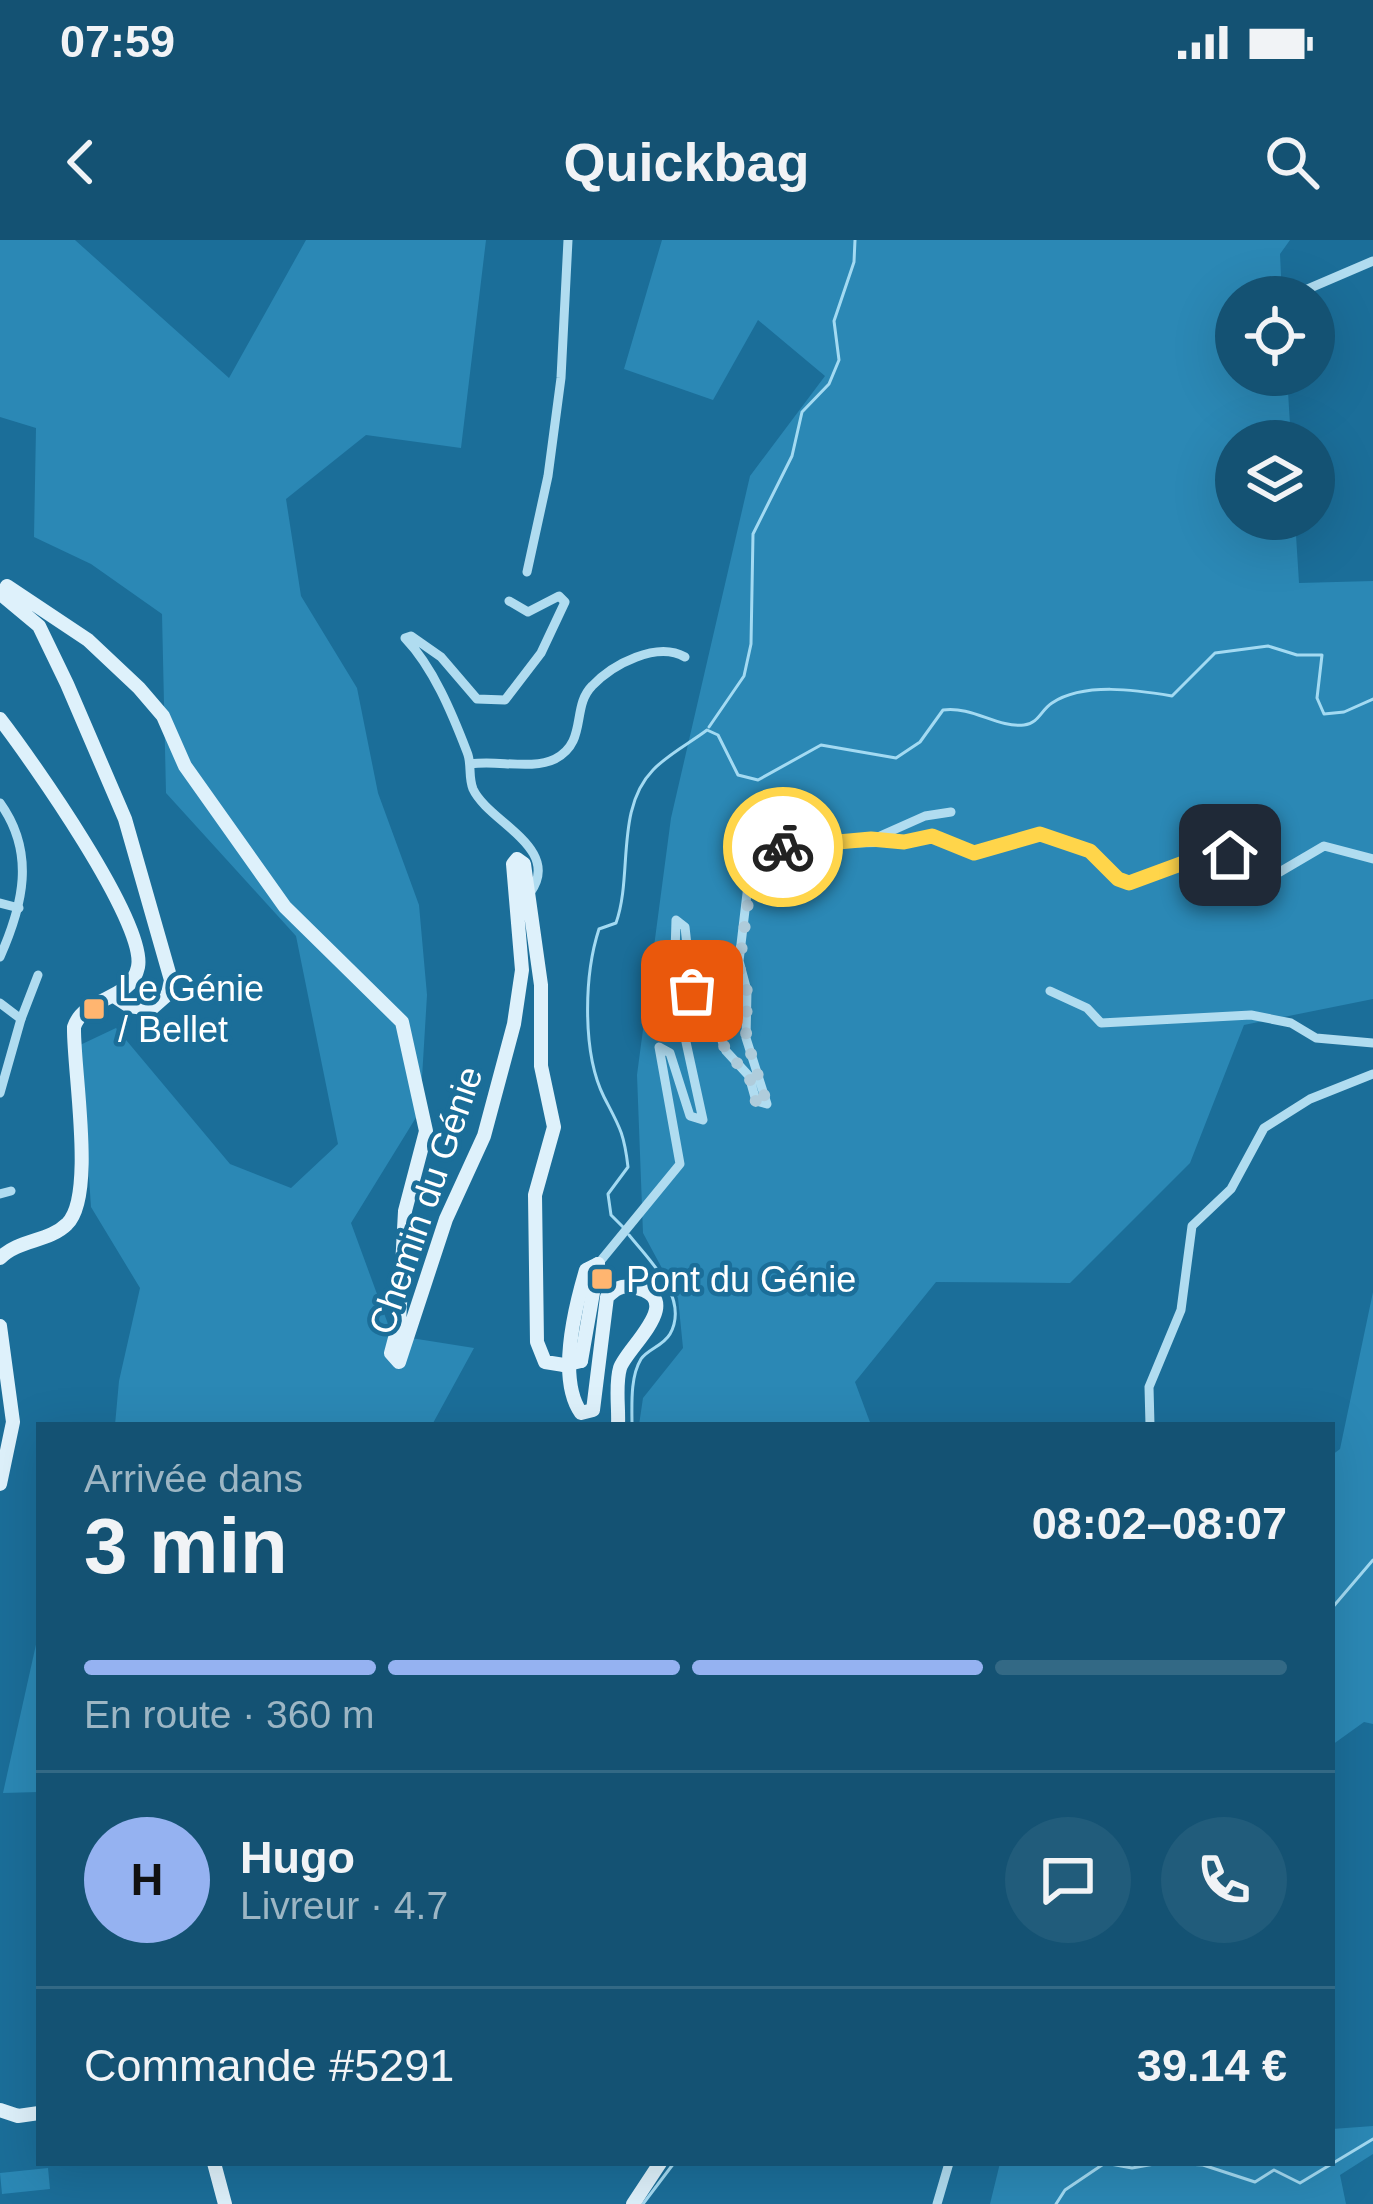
<!DOCTYPE html>
<html lang="fr">
<meta charset="utf-8">
<style>
:root{--surface:#145273;--page:#215c7b;--text:#f1f3f6;--muted:#9db6c4;--line:#336985;--accent:#95b2f1}
body{margin:0;font-family:Arial,sans-serif;background:var(--page);color:var(--text);height:100vh;display:flex;flex-direction:column;font-size:45px;white-space:nowrap}
*{box-sizing:border-box;margin:0}
p{font-size:39px;color:var(--muted)}
.icon{flex:none;width:66px;height:66px;fill:none;stroke:currentColor;stroke-width:2;stroke-linecap:round;stroke-linejoin:round}
.map{position:relative;flex:1;overflow:hidden}
.details{position:absolute;left:36px;top:1182px;width:1299px;height:744px;display:flex;flex-direction:column;background:var(--surface);border-radius:0px;box-shadow:0 12px 48px #0002}
.details>*{flex:none}
.tools{position:absolute;left:1215px;top:36px;display:grid;gap:24px}
.tools a{display:grid;place-items:center;width:120px;height:120px;border-radius:50%;background:var(--surface);box-shadow:0 12px 48px #0002;font-size:60px}
.pin{position:absolute;display:grid;place-items:center;width:102px;height:102px;color:#fff;margin:-51px;border-radius:24px;box-shadow:0 6px 18px #0006}
.courier{position:absolute;display:grid;place-items:center;width:120px;height:120px;margin:-60px;border:9px solid #ffd54a;border-radius:50%;background:#fff;color:#222;box-shadow:0 3px 15px #0007}
.overview em{font-style:normal;font-weight:800}
.overview div{display:flex;flex-direction:column-reverse}
.overview{display:flex;align-items:center;justify-content:space-between;height:204px;padding:0 48px}
h1{font-size:78px;font-weight:800;line-height:90px}
.bar{display:grid;grid-template-columns:repeat(4,1fr);gap:18px 12px;align-content:center;height:144px;padding:0 48px}
.bar i{height:15px;border-radius:9px;background:var(--line)}
.bar .active{background:var(--accent)}
.bar p{grid-column:span 4}
.line{display:flex;align-items:center;gap:30px;padding:0 48px;border-top:3px solid var(--line)}
.line div{flex:1}
.round{display:grid;place-items:center;flex:none;width:126px;height:126px;border-radius:63px;background:var(--page)}
.status{display:flex;justify-content:space-between;align-items:center;height:84px;padding:0 60px;background:var(--surface);direction:ltr}
.status svg{height:33px;fill:currentColor}
header{display:flex;justify-content:space-between;align-items:center;height:156px;padding:0 48px;background:var(--surface);font-size:54px;font-weight:800}
.map>svg:first-child{display:block}
</style>
<div class="status"><b>07:59</b><svg viewBox="0 0 49 12"><path d="M0 12V9h3v3zM5 12V6h3v6zM10 12V3h3v9zM15 12V0h3v12zM26 1h20v11H26zM47 4h2v5h-2z"/></svg></div>
<header><svg class="icon" aria-label="back" viewBox="0 0 24 24"><path d="M15 5l-7 7 7 7"/></svg>Quickbag<svg class="icon" aria-label="search" viewBox="0 0 24 24"><circle cx="10" cy="10" r="6"/><path d="M15 15l6 6"/></svg></header>
<div class="map">
<svg width="1373" height="1964" viewBox="0 0 1373 1964">
<rect width="100%" height="100%" fill="#1b6e99"/>
<!-- green -->
<g fill="#2b88b5">
<polygon points="0,0 75,0 229,138 306,0 486,0 461,208 366,195 286,259 301,356 357,448 378,553 419,665 427,755 420,871 351,983 392,1095 474,1108 432,1185 115,1185 119,1141 140,1048 91,967 80,805 116,788 230,924 291,948 338,904 296,696 166,553 162,374 91,324 34,297 36,188 0,177"/>
<polygon points="662,0 1290,0 1280,14 1282,57 1236,57 1236,135 1287,135 1291,201 1236,201 1236,279 1295,279 1299,343 1373,341 1373,759 1244,785 1190,923 1070,1043 936,1042 855,1142 871,1185 639,1185 643,1158 683,1108 678,1058 643,993 637,835 671,578 750,236 825,136 758,80 713,160 624,129"/>
<polygon points="1373,1052 1373,1484 1364,1482 1332,1505 1332,1215 1340,1209"/>
<polygon points="39,1391 39,1552 3,1553"/>
<polygon points="1373,1886 1373,1914 1340,1935 1346,1964 990,1964 1000,1923 1332,1923 1332,1889"/>
<polygon points="48,1928 50,1949 2,1954 0,1933"/>
</g>
<g fill="none" stroke-linecap="round" stroke-linejoin="round">
<!-- stream -->
<g stroke="#a3daf2" stroke-width="3">
<polyline points="709,487 744,436 751,404 753,294 792,216 802,172 829,144 839,120 834,81 854,22 855,0"/>
<path d="M 623,987 L 611,975 L 608,954 L 628,927 C 624,892 619,886 604,857 C 582,813 584,735 599,689 L 616,683 C 633,635 615,569 653,530 C 668,514 690,503 707,490 L 718,495 L 738,535 L 758,540 L 821,505 L 896,518 L 920,502 L 943,470 C 973,466 997,488 1024,485 C 1039,483 1041,470 1052,463 C 1084,442 1137,450 1172,456 L 1215,413 L 1268,406 L 1297,415 L 1322,415 L 1317,458 L 1324,474 L 1344,472 L 1373,459"/>
<path d="M 629,995 C 649,1020 690,1058 670,1094 C 663,1106 648,1109 641,1119 C 630,1137 632,1165 632,1185"/>
<polyline points="1332,1368 1373,1320"/>
<polyline points="1105,1923 1132,1928 1160,1923"/>
<polyline points="1172,1923 1203,1925 1255,1942 1274,1930 1300,1943 1373,1899"/>
<polyline points="643,1964 674,1923"/>
<polyline points="1056,1964 1065,1950 1105,1923"/>
</g>
<!-- street -->
<g stroke="#b0dcf0" stroke-width="9">
<polyline points="1289,57 1373,21"/>
<polyline points="527,332 548,236 561,138 568,0"/>
<path d="M 509,361 L 528,372 L 559,356 L 565,362 L 541,413 L 505,460 L 477,459 L 441,417 L 411,396 L 405,398 C 433,427 452,473 467,512 C 472,523 468,537 473,549 C 488,582 563,608 530,653"/>
<path d="M 471,524 C 496,520 533,530 555,519 C 588,502 571,467 592,446 C 613,424 657,401 685,417"/>
<path d="M 0,563 C 36,613 23,665 0,717"/>
<polyline points="871,600 925,576 951,572"/>
<polyline points="0,663 19,668"/>
<polyline points="1050,751 1087,768 1101,783 1251,775 1291,783 1316,798 1373,803"/>
<polyline points="0,763 21,779 0,853"/>
<polyline points="21,779 38,735"/>
<polyline points="0,954 11,951"/>
<polyline points="598,1024 680,924 659,807 670,813 690,876 703,880 674,747 676,680 685,687 692,751 712,775 726,811 749,836 756,861 767,864 746,798 747,751 739,721 748,645 772,612 796,604 904,602 932,596 974,613 1040,594 1091,611 1118,639 1129,643 1217,613 1278,633 1324,606 1373,619"/>
<polyline points="1150,1185 1149,1147 1181,1070 1192,986 1231,949 1264,888 1310,859 1373,834"/>
<polyline points="937,1964 949,1923"/>
</g>
<!-- secondary -->
<g stroke="#def1fb" stroke-width="14">
<path d="M 0,479 C 30,518 147,683 138,727 C 131,762 85,755 74,787 C 73,829 96,957 67,984 C 49,1002 19,999 0,1018"/>
<polyline points="114,756 129,766 151,769 168,754 171,740 125,579 67,444 39,386 2,355 7,346 88,400 139,448 163,476 185,526 285,667 402,782 426,891 405,971 399,1083 391,1113 399,1122 446,979 484,896 514,784 522,730 513,624 517,619 524,624 541,745 541,826 554,887 535,955 537,1102 545,1122 564,1125"/>
<path d="M 598,1024 L 586,1030 C 575,1067 557,1139 581,1173 L 593,1170 L 607,1057 C 615,1049 621,1045 632,1047 C 690,1057 627,1107 620,1128 C 615,1145 619,1167 618,1185"/>
<polyline points="0,1086 13,1182 0,1244"/>
<polyline points="581,1121 598,1024"/>
<polyline points="0,1870 18,1876 39,1873"/>
<polyline points="214,1923 225,1964"/>
<polyline points="633,1964 660,1923"/>
</g>
<!-- secondary-bridge -->
<polyline stroke="#def1fb" stroke-width="14" points="564,1125 581,1121"/>
</g>
<g fill="none" stroke-linecap="round" stroke-linejoin="round">
<!-- done -->
<polyline stroke="#afccdb" stroke-width="12" stroke-dasharray="0 21.6" points="692,751 712,775 726,811 749,836 756,862 767,864 746,798 747,751 739,727 752,634 783,607"/>
<!-- route -->
<polyline stroke="#ffd54a" stroke-width="15" points="783,607 871,599 904,602 932,596 974,613 1040,594 1090,611 1118,639 1129,643 1205,615 1230,615"/>
</g>
<!-- markers -->
<g fill="#ffb570" stroke="#1b6e99" stroke-width="4.5">
<rect x="82" y="757" width="24" height="24" rx="6"/>
<rect x="590" y="1027" width="24" height="24" rx="6"/>
</g>
<g text-anchor="middle" stroke-width="9" stroke-linejoin="round" paint-order="stroke">
<!-- poi labels -->
<g font-size="36" fill="#fff" stroke="#1b6e99" text-anchor="start">
<text x="118" y="761">Le Génie<tspan x="118" dy="41">/ Bellet</tspan></text>
<text x="626" y="1052">Pont du Génie</text>
</g>
<!-- street labels -->
<g font-size="36" fill="#fff" stroke="#1b6e99">
<text transform="translate(425 960) rotate(-71)" y="13">Chemin du Génie</text>
</g>
</g>
</svg>
<div class="tools">
<a><svg class="icon" aria-label="locate" viewBox="0 0 24 24"><circle cx="12" cy="12" r="6"/><path d="M12 2v4M12 18v4M2 12h4M18 12h4"/></svg></a>
<a><svg class="icon" aria-label="layers" viewBox="0 0 24 24"><path d="M12 4l9 5-9 5-9-5zM3 14l9 5 9-5"/></svg></a>
</div>
<div class="pin" style="left:692px;top:751px;background:#ea580c"><svg class="icon" aria-label="bag" viewBox="0 0 24 24"><path d="M5 8h14l-1 12H6zM9 8a3 3 0 0 1 6 0"/></svg></div>
<div class="pin" style="left:1230px;top:615px;background:#1f2937"><svg class="icon" aria-label="home" viewBox="0 0 24 24"><path d="M3 11l9-7 9 7M6 9v11h12V9"/></svg></div>
<div class="courier" style="left:783px;top:607px"><svg class="icon" aria-label="bike" viewBox="0 0 24 24"><circle cx="6" cy="16" r="4"/><circle cx="18" cy="16" r="4"/><path d="M6 16l4-8h5l3 8M10 8l3 8H6M13 5h3"/></svg></div>
<section class="details">
<div class="overview"><div><h1>3 min</h1><p>Arrivée dans</p></div><em>08:02–08:07</em></div>
<div class="bar"><i class="active"></i><i class="active"></i><i class="active"></i><i></i><p>En route · 360 m</p></div>
<div class="line" style="height:216px"><b class="round" style="background:var(--accent);color:#111">H</b><div><b>Hugo</b><p>Livreur · 4.7</p></div><a class="round"><svg class="icon" aria-label="chat" viewBox="0 0 24 24"><path d="M4 5h16v11H9l-5 4z"/></svg></a><a class="round"><svg class="icon" aria-label="phone" viewBox="0 0 24 24"><path d="M5 4h4l2 5-3 2q2 4 5 5l2-3 5 2v4C11 20 4 13 5 4z"/></svg></a></div>
<div class="line" style="height:156px"><div>Commande #5291</div><b>39.14 €</b></div>
</section>
</div>
